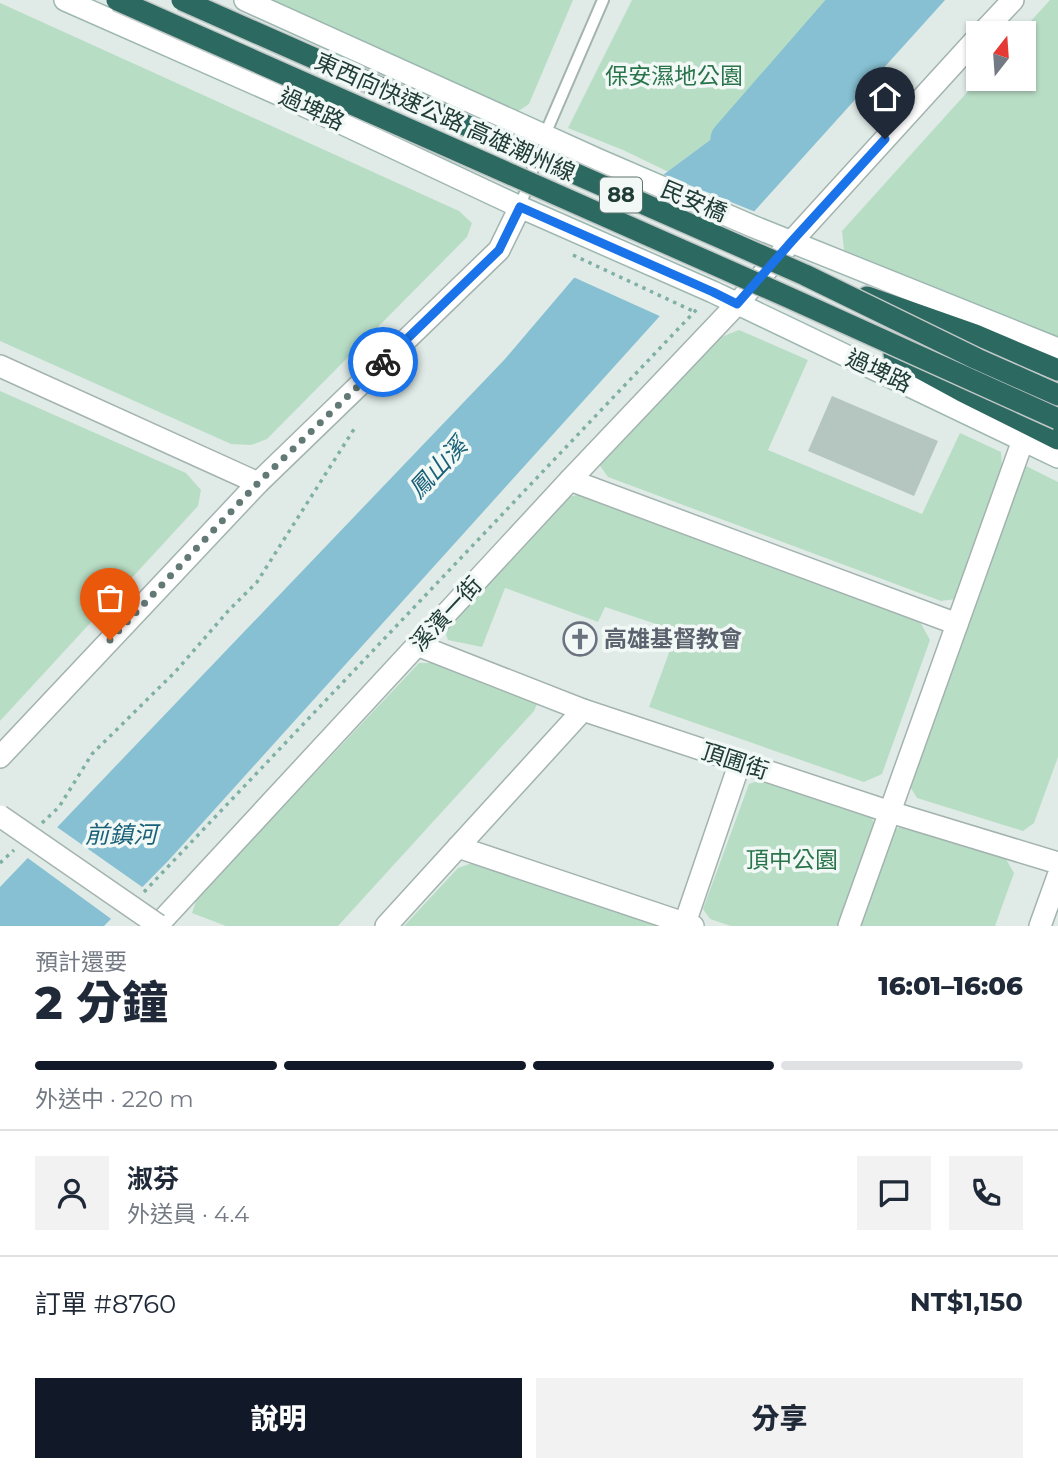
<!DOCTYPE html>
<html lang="zh-TW">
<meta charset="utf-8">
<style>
:root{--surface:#fff;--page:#f2f2f3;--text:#1f2937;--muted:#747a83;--line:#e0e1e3;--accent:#111827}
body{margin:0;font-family:Montserrat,"Noto Sans TC",sans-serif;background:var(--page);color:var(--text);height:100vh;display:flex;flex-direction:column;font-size:26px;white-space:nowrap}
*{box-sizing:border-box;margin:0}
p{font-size:23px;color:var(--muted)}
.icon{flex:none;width:38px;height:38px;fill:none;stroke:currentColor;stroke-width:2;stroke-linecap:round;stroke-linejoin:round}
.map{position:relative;height:926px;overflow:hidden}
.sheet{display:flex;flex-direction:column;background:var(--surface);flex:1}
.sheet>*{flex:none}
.needle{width:46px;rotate:17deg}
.buttons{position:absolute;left:966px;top:21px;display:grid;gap:14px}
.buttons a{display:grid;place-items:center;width:70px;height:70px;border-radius:0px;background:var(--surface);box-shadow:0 2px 5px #0004;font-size:35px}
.pin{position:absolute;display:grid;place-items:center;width:60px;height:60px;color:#fff;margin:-72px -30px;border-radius:50% 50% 50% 0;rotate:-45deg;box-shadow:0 0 7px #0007}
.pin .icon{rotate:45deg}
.courier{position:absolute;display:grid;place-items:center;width:70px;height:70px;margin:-35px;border:5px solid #1a73e8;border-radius:50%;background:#fff;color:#222;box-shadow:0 2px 9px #0007}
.head em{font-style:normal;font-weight:800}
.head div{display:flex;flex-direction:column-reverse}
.head{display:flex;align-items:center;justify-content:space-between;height:119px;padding:0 35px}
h1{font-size:46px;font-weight:800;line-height:52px}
.bar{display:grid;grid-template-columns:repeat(4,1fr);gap:10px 7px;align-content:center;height:84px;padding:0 35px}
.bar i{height:9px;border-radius:5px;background:var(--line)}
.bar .active{background:var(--accent)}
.bar p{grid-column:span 4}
.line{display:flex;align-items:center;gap:18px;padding:0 35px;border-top:2px solid var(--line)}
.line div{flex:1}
.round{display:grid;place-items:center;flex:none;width:74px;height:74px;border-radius:0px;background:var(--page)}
.button{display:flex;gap:14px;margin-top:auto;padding:14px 35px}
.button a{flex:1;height:80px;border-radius:0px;background:var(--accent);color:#fff;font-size:28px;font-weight:800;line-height:80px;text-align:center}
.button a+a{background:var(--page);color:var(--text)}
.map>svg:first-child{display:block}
</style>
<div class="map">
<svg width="1058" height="926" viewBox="0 0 1058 926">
<rect width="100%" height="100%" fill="#e0ebe7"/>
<!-- green -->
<g fill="#b8ddc5">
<polygon points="271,0 573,0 529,104 517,112"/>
<polygon points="632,0 838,0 679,177 623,150 568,128"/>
<polygon points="1050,0 1058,0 1058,338 844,250 842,231 979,79 1024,79 1024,33 1020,33"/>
<polygon points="0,3 459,211 472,223 467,237 267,439 251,445 231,444 0,341"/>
<polygon points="739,330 808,360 768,450 922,514 960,433 1001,452 1002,466 956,599 941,601 608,477 598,463 719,338"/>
<polygon points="0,391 186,473 201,490 198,506 0,721"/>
<polygon points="1026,466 1058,482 1058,757 1034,823 1023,831 917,798 909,785 1019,474"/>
<polygon points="583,494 920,622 930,640 882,774 864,782 649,707 677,631 605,607 598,622 505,588 482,647 448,640 444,629 567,497"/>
<polygon points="419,663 437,663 525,694 537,704 534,711 338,926 226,926 192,913 197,898"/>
<polygon points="760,780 872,817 875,829 841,926 731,926 710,919 703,909 749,784"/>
<polygon points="907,823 1003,854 1014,873 995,926 857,926 891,832"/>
<polygon points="475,862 666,926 404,926 458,868"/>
</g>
<!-- water -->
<polygon fill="#86c0d2" points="835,0 945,0 169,860 104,926 0,926 0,887 505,359 659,178 763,101"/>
<!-- pier -->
<g fill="#e0ebe7">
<polygon points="660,173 758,213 664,318 571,276"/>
<polygon points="54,825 145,889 114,921 25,856"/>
</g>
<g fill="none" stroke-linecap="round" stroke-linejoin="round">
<!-- river -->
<polyline stroke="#86c0d2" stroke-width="37" points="729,139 850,0"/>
</g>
<!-- building -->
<polygon fill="#b5c6c1" points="832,396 938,441 914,496 808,451"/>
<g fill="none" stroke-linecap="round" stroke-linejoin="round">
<defs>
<g id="lane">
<polyline points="543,139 603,0"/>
<polyline points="520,207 538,154"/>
</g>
<g id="street">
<polyline points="982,33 1013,0"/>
<polyline points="0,366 258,483"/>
<polyline points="570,480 957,624"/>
<polyline points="417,645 583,710 890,812 1058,863"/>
<polyline points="0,757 258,483 499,250 520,207"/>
<polyline points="458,847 693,926"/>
<polyline points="685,923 740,762"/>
<polyline points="157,926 570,480 737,304 792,241 978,37"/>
<polyline points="386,926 583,710"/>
<polyline points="849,926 1023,440"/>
<polyline points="1040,926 1058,876"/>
</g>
<g id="secondary">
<polyline points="65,0 294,101 520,207 713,292 1058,457"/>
<polyline points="245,0 599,160 752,226 1058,349"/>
</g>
<g id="highway">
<polyline points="867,297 975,335 1058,370"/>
<polyline points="894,354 962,391 1058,439"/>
</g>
</defs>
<!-- lane casing -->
<use href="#lane" stroke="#a3b3af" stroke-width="14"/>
<!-- street casing -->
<use href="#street" stroke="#a3b3af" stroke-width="24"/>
<!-- secondary casing -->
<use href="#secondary" stroke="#9eb7b1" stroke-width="24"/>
<!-- highway casing -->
<use href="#highway" stroke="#c1c8c7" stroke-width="24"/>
<!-- path -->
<g stroke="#80b0a5" stroke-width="3.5" stroke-dasharray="3.5 5" stroke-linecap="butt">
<polyline points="573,255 695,312"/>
<polyline points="42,823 59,807 92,754 176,671 229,610 257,582 356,426"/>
<polyline points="0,863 14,850"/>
<polyline points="144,892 698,308"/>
</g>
<!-- lane -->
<use href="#lane" stroke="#fff" stroke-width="10"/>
<!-- street -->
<use href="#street" stroke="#fff" stroke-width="21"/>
<!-- secondary -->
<use href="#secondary" stroke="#fff" stroke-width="21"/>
<!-- highway -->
<use href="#highway" stroke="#2c6961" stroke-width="21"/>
<defs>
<polyline id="street-bridge" points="0,816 158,925"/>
<g id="highway-bridge">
<polyline points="117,0 790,298 1058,419"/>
<polyline points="182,0 805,275 977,359 1058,395"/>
</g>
</defs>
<!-- street-bridge casing -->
<use href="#street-bridge" stroke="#a3b3af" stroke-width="24" stroke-linecap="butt"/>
<!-- highway-bridge casing -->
<use href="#highway-bridge" stroke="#c1c8c7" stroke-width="24" stroke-linecap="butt"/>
<!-- street-bridge -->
<use href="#street-bridge" stroke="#fff" stroke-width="21"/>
<!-- highway-bridge -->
<use href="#highway-bridge" stroke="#2c6961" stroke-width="21"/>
</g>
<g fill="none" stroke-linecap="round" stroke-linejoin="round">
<!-- done -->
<polyline stroke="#637975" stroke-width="7" stroke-dasharray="0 12.6" points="110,640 258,483 383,362"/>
<!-- route -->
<polyline stroke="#1a73e8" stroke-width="9" points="383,362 499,250 520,207 713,292 737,304 792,241 885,139"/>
</g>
<!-- icons -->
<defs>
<symbol id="church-ring" viewBox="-11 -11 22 22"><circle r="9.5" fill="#f1f8f5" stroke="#6b7280" stroke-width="1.5"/><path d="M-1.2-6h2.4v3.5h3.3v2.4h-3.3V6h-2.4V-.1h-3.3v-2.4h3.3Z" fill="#6b7280"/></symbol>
</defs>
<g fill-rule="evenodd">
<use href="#church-ring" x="561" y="620" width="38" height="38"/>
</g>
<g text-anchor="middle" stroke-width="7" stroke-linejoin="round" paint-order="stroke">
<!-- shield labels -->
<rect fill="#f1f8f5" stroke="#5f7470" stroke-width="2" x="600" y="177.5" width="42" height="35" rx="5"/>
<g font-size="21" font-weight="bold" fill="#203c37">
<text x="621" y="202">88</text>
</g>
<!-- park labels -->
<g font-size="23" fill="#2a744c" stroke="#f1f8f5">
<text x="674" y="84">保安濕地公園</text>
<text x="792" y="868">頂中公園</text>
</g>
<!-- street labels -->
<g font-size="23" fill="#203c37" stroke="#f1f8f5">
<text transform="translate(312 109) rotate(25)" y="8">過埤路</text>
<text transform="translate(445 117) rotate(24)" y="8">東西向快速公路 高雄潮州線</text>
<text transform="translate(694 201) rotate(23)" y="8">民安橋</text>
<text transform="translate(879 371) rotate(25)" y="8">過埤路</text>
<text transform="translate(446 614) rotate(-47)" y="8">溪濱一街</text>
<text transform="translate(735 761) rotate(18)" y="8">頂圃街</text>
</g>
<!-- worship labels -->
<g font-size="23" font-weight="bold" fill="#5b616d" stroke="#f1f8f5" text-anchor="start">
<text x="604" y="647">高雄基督教會</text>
</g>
<!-- water labels -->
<g font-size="24" font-style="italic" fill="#196179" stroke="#f1f8f5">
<text transform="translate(438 468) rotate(-47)" y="8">鳳山溪</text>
<text x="121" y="843">前鎮河</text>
</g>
</g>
</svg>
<div class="buttons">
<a><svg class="needle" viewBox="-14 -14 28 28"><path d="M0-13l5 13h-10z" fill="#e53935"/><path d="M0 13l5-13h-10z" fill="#747a83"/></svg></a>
</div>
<div class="pin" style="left:110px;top:640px;background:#ea580c"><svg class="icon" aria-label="bag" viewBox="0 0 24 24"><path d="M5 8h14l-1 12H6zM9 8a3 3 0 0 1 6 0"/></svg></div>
<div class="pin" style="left:885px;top:139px;background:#1f2937"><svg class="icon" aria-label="home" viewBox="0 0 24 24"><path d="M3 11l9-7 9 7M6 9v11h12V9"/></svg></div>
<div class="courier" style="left:383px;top:362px"><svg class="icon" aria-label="bike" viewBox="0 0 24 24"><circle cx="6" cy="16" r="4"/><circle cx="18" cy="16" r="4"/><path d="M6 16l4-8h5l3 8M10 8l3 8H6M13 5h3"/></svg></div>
</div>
<section class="sheet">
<div class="head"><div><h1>2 分鐘</h1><p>預計還要</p></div><em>16:01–16:06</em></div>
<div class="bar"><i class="active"></i><i class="active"></i><i class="active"></i><i></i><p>外送中 · 220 m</p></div>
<div class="line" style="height:126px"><a class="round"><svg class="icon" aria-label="person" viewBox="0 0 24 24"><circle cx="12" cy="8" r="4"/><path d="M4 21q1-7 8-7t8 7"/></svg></a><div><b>淑芬</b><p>外送員 · 4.4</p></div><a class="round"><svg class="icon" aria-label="chat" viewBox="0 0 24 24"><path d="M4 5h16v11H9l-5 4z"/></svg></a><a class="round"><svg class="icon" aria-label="phone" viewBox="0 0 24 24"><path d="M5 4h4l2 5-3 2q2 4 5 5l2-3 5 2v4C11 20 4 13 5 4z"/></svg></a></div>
<div class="line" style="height:91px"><div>訂單 #8760</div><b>NT$1,150</b></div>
<div class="button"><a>說明</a><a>分享</a></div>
</section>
